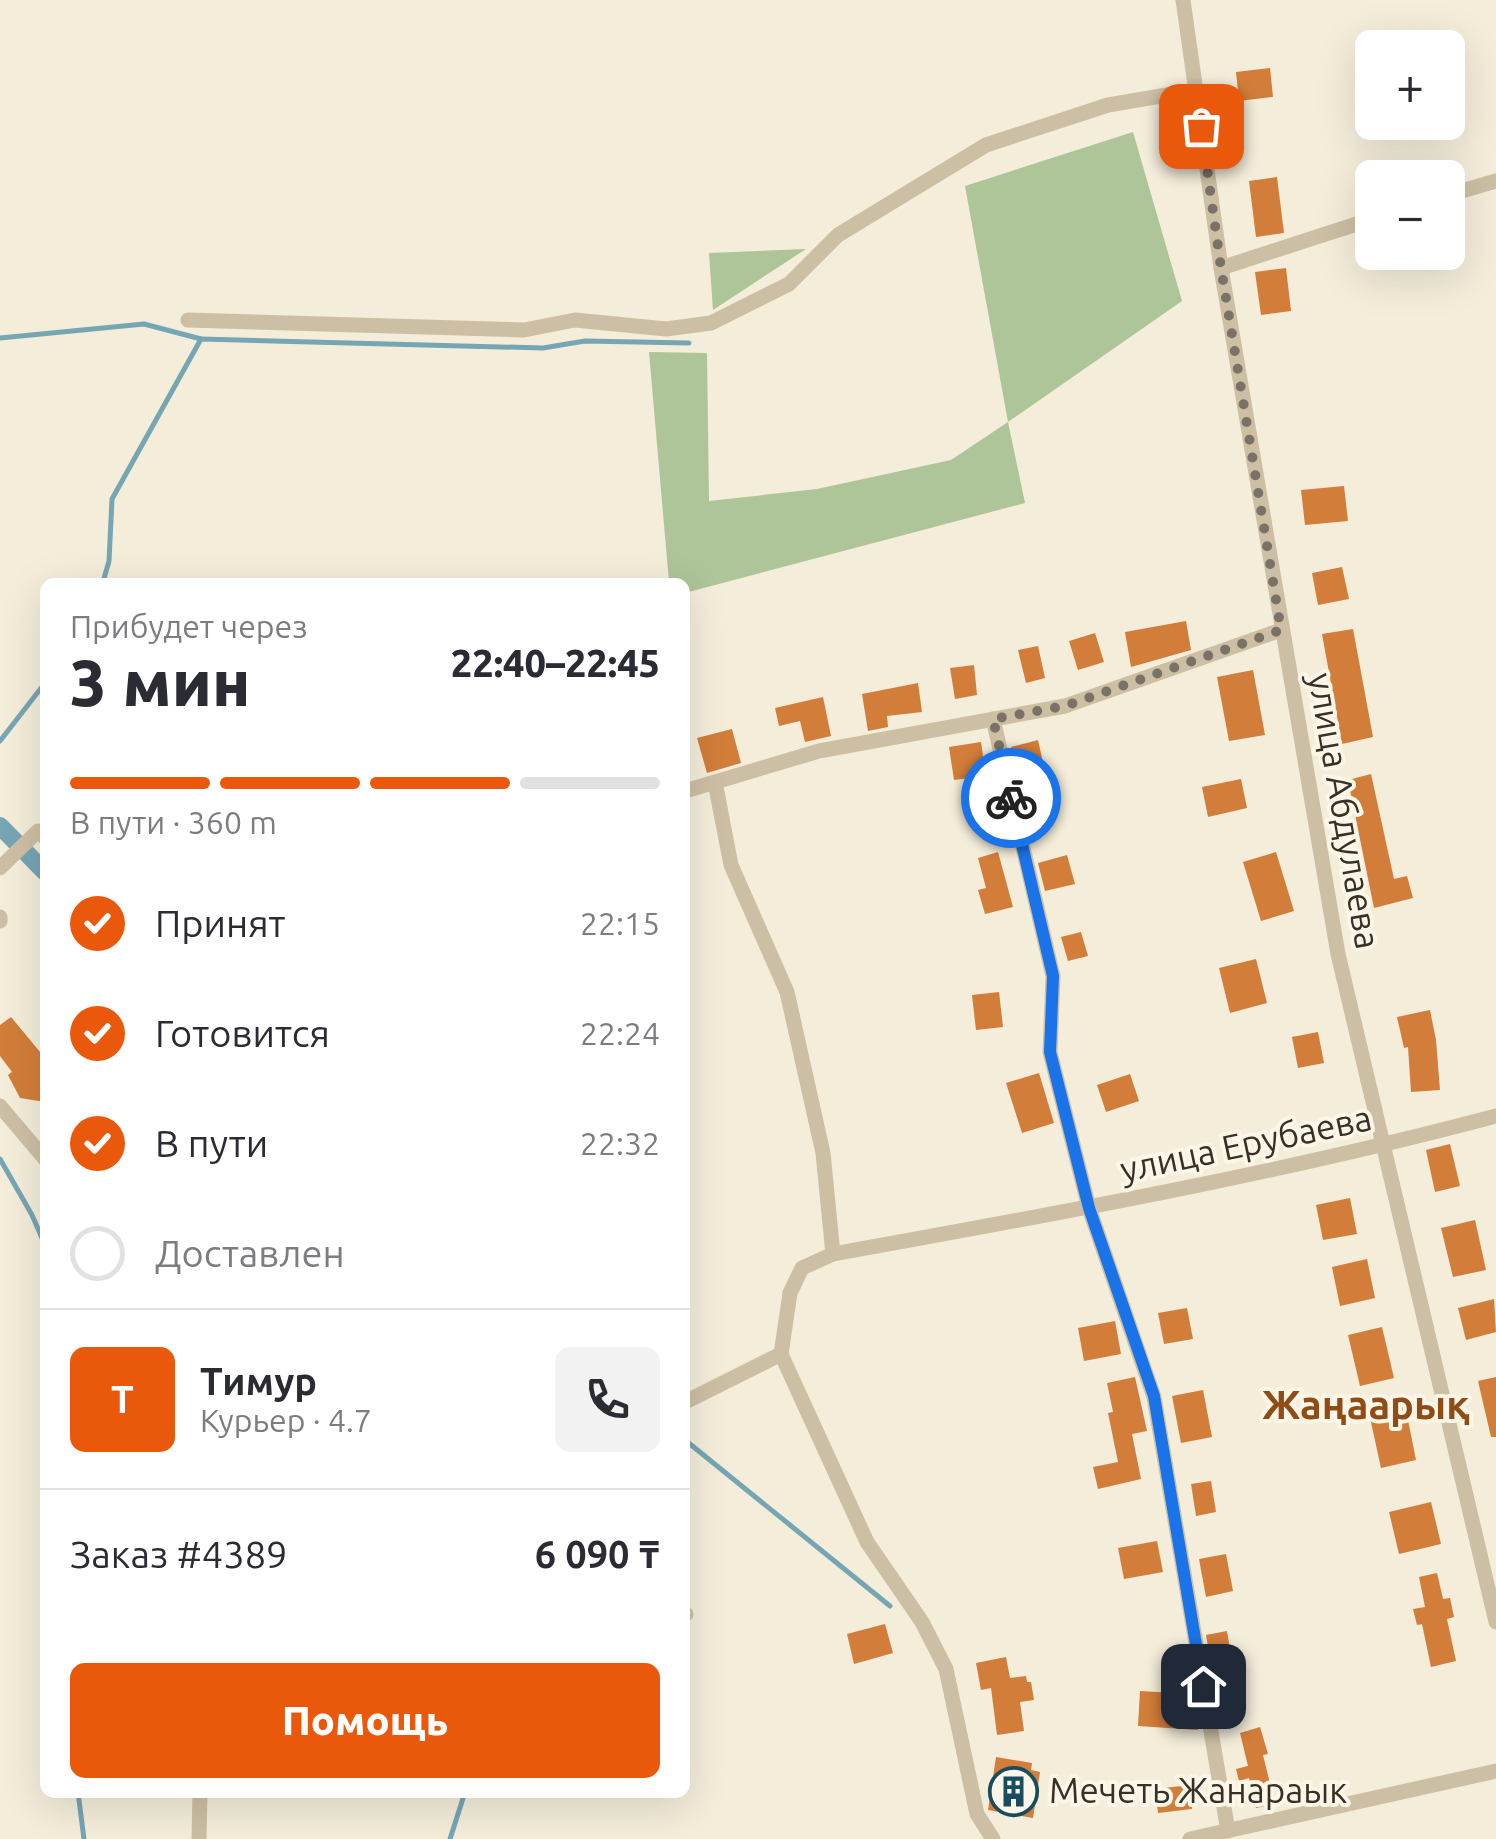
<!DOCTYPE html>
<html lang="ru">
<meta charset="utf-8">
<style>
:root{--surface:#fff;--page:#f2f2f3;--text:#2b2b33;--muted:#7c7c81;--line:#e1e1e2;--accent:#ea580c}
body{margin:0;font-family:Ubuntu,sans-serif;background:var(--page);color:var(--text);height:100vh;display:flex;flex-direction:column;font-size:38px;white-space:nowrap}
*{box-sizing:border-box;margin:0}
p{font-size:32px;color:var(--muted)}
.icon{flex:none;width:55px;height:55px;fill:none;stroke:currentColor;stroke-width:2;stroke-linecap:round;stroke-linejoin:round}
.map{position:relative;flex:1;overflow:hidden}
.side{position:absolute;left:40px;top:578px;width:650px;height:1220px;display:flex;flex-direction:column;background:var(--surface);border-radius:15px;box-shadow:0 10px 40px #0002}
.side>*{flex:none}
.controls{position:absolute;left:1355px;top:30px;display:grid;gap:20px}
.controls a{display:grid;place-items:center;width:110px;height:110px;border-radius:15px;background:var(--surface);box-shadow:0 10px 40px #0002;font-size:50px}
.pin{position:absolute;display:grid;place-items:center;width:85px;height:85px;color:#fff;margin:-42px;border-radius:20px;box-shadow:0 5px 15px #0006}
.courier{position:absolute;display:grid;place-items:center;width:100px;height:100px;margin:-50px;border:8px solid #1a73e8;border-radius:50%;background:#fff;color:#222;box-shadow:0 2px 12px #0007}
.overview em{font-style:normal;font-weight:800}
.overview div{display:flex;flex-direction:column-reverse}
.overview{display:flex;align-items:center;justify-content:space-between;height:170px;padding:0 30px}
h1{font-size:65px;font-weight:800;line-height:75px}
.bar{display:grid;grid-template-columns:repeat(4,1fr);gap:15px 10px;align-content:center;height:120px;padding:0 30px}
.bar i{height:12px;border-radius:8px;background:var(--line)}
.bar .current{background:var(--accent)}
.bar p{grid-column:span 4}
.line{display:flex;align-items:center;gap:25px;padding:0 30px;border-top:2px solid var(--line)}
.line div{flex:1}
.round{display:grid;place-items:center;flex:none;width:105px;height:105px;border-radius:15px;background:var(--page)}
ol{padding:0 30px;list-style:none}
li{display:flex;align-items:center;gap:30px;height:110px}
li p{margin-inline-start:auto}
li .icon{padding:10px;border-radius:50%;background:var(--accent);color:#fff;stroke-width:4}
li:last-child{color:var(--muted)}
li i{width:55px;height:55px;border:5px solid var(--line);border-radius:50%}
.action{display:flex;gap:20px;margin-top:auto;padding:20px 30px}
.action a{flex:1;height:115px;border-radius:15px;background:var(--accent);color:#fff;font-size:40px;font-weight:800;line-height:115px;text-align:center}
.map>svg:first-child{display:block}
</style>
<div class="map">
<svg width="1496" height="1839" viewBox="0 0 1496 1839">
<rect width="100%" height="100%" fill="#f4edda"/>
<!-- green -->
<g fill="#adc598">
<polygon points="1133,132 1182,301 1008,422 1025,503 685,593 685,582 669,582 649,352 707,353 709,501 817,489 951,460 1008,422 965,186"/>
<polygon points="806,249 713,310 709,253"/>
</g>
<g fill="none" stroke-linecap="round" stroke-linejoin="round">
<!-- stream -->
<g stroke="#76a5b4" stroke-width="5">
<polyline points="0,338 144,324 201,339"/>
<polyline points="103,582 109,561 112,499 201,339 543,348 585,341 689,343"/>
<polyline points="0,741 45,683"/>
<polyline points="0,1159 32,1215 45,1245"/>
<polyline points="685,1440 890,1606"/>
<polyline points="78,1792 84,1839"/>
<polyline points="450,1839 465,1792"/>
</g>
<!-- canal -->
<polyline stroke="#76a5b4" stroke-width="18" points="0,826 45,872"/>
</g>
<!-- building -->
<g fill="#d27d3a">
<polygon points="1270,68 1273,97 1239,101 1236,72"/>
<polygon points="1277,177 1284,233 1256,237 1249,181"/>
<polygon points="1286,268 1291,311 1261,315 1255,272"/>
<polygon points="1344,486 1348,521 1305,525 1301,490"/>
<polygon points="1342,567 1349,599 1318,605 1312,573"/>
<polygon points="1186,621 1191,650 1131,667 1125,632"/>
<polygon points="1353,629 1373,737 1342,744 1322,634"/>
<polygon points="1095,633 1104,662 1078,670 1069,641"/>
<polygon points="1038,646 1045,678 1026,683 1018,650"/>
<polygon points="974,665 977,695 955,699 950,668"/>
<polygon points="1253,670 1265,735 1229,741 1217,677"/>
<polygon points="918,683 922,712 887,716 888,727 868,731 862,694"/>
<polygon points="823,697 831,736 805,742 800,721 779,726 775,708"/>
<polygon points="732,729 741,763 707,773 697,738"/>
<polygon points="1038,740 1044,767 1017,774 1011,747"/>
<polygon points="981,742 986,776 954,780 949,747"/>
<polygon points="1371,774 1394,879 1407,876 1413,898 1374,908 1348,780"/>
<polygon points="1241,779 1247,808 1208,817 1202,787"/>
<polygon points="998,852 1013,907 985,914 978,890 986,888 978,858"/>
<polygon points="1276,852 1294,911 1261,921 1243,862"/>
<polygon points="1067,855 1075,884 1045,891 1038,863"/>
<polygon points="1081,932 1088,956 1068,961 1061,937"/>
<polygon points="1256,959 1267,1003 1230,1013 1219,968"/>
<polygon points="999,992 1003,1027 976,1030 972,995"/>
<polygon points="1430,1010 1436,1040 1440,1090 1411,1092 1408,1047 1404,1048 1397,1017"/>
<polygon points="11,1017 45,1058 45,1102 20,1098 8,1075 12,1072 0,1056 0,1025"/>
<polygon points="1318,1032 1324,1063 1298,1068 1292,1037"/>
<polygon points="1039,1073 1054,1123 1022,1133 1006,1083"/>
<polygon points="1130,1074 1139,1101 1106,1112 1097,1085"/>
<polygon points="1450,1144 1460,1186 1435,1192 1426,1150"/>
<polygon points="1350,1198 1357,1234 1323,1240 1316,1205"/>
<polygon points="1475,1220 1486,1270 1453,1277 1441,1228"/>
<polygon points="1367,1259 1375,1298 1340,1306 1332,1267"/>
<polygon points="1494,1299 1496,1332 1466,1340 1458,1308"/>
<polygon points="1187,1308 1193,1339 1164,1344 1158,1313"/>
<polygon points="1115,1321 1121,1354 1084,1361 1078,1328"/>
<polygon points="1382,1327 1394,1378 1360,1386 1348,1335"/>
<polygon points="1135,1377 1147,1431 1132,1434 1141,1479 1098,1489 1093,1467 1118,1462 1108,1413 1113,1412 1107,1383"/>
<polygon points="1496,1377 1496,1437 1491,1437 1478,1381"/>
<polygon points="1203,1390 1212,1437 1181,1443 1172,1396"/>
<polygon points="1405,1405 1416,1460 1381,1468 1369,1413"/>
<polygon points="1211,1481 1216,1512 1196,1516 1191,1484"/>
<polygon points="1431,1502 1441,1544 1399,1554 1389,1512"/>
<polygon points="1157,1541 1163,1572 1124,1579 1118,1548"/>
<polygon points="1226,1554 1233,1591 1206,1597 1199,1559"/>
<polygon points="1437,1573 1443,1599 1450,1598 1454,1617 1447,1619 1456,1661 1431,1667 1422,1624 1417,1625 1413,1609 1425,1607 1419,1577"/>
<polygon points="885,1624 893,1653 854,1664 847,1634"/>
<polygon points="1227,1631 1236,1684 1215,1687 1206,1635"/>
<polygon points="1006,1657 1010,1678 1026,1676 1027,1682 1031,1682 1034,1700 1020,1702 1024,1731 997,1735 991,1688 981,1690 976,1663"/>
<polygon points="1140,1691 1193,1694 1198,1730 1138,1726"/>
<polygon points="1260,1727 1268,1754 1263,1755 1275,1804 1256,1808 1249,1778 1239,1781 1236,1769 1248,1766 1240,1733"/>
<polygon points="996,1757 1032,1763 1031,1770 1040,1772 1033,1818 988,1810"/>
<polygon points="1190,1785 1192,1809 1158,1813 1155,1789"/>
</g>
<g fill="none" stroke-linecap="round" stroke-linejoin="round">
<!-- street -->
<g stroke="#cdbfa4" stroke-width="15">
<polyline points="1183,0 1221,268 1338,954 1496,1622"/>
<polyline points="1448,195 1496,181"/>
<polyline points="1221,268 1372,219"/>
<polyline points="188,320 524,330 575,320 666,329 711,323 789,284 838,235 986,145 1108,105 1196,90"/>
<polyline points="993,719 1053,976 1050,1052 1089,1208 1154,1397 1228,1831"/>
<polyline points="715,782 731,865 787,992 823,1153 833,1254"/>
<polyline points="685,791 819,751 1065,706 1281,630"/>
<polyline points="0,868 38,831 45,838"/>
<polyline points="0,917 0,921"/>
<polyline points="0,1106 45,1159"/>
<path d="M 781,1354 L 790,1293 L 802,1268 L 833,1254 C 1055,1214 1278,1174 1496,1116"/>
<polyline points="685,1402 781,1354 867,1542 922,1622 946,1669 977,1814 993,1839"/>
<polyline points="685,1614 686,1614"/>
<polyline points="199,1839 200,1792"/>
<polyline points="1190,1839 1496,1771"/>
</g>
</g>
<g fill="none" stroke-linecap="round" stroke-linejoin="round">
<!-- done -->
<polyline stroke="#7a7266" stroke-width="10" stroke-dasharray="0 18" points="1011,798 993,719 1065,706 1281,630 1221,268 1201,126"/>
<!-- route -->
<polyline stroke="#1a73e8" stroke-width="12" points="1011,798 1053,976 1050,1052 1089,1208 1154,1396 1203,1686"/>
</g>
<!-- icons -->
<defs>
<symbol id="building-ring" viewBox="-11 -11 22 22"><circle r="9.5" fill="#fbf6e7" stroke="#184c5e" stroke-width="1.5"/><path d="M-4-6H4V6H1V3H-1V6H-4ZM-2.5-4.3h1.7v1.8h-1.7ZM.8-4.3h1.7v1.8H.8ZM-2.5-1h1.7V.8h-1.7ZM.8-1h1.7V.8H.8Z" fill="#184c5e"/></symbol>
</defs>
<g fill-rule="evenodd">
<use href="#building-ring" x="986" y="1764" width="55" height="55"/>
</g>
<g text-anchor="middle" stroke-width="8" stroke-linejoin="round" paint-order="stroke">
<!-- street labels -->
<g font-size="35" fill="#383027" stroke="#fbf6e7">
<text transform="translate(1344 811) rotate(80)" y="12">улица Абдулаева</text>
<text transform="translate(1246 1144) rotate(-12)" y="12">улица Ерубаева</text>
</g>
<!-- poi labels -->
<g font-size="35" fill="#383027" stroke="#fbf6e7" text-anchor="start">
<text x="1049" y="1803">Мечеть Жанараык</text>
</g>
<!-- quarter labels -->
<g font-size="40" font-weight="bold" fill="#8f4c17" stroke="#fbf6e7">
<text x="1366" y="1419">Жаңаарық</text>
</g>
</g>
</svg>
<div class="controls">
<a>+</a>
<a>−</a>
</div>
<div class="pin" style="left:1201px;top:126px;background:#ea580c"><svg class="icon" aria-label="bag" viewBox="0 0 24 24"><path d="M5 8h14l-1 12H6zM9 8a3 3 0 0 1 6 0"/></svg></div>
<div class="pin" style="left:1203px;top:1686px;background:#1f2937"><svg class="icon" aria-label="home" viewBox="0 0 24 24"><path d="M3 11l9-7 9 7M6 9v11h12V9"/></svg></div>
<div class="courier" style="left:1011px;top:798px"><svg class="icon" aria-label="bike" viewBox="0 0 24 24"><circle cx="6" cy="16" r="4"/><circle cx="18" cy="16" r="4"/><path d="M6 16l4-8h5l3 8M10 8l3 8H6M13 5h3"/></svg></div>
<section class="side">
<div class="overview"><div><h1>3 мин</h1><p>Прибудет через</p></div><em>22:40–22:45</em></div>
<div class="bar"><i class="current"></i><i class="current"></i><i class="current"></i><i></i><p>В пути · 360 m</p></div>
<ol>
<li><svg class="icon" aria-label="check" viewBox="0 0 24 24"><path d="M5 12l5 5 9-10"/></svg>Принят<p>22:15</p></li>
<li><svg class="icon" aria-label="check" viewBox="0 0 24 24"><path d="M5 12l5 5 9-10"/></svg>Готовится<p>22:24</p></li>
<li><svg class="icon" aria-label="check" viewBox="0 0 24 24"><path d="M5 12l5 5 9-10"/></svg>В пути<p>22:32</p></li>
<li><i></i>Доставлен</li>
</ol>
<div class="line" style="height:180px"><b class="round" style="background:var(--accent);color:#fff">Т</b><div><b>Тимур</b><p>Курьер · 4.7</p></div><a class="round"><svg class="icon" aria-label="phone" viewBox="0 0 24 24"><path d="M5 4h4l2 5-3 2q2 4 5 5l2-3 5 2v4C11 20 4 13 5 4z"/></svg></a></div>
<div class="line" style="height:130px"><div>Заказ #4389</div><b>6 090 ₸</b></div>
<div class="action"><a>Помощь</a></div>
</section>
</div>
